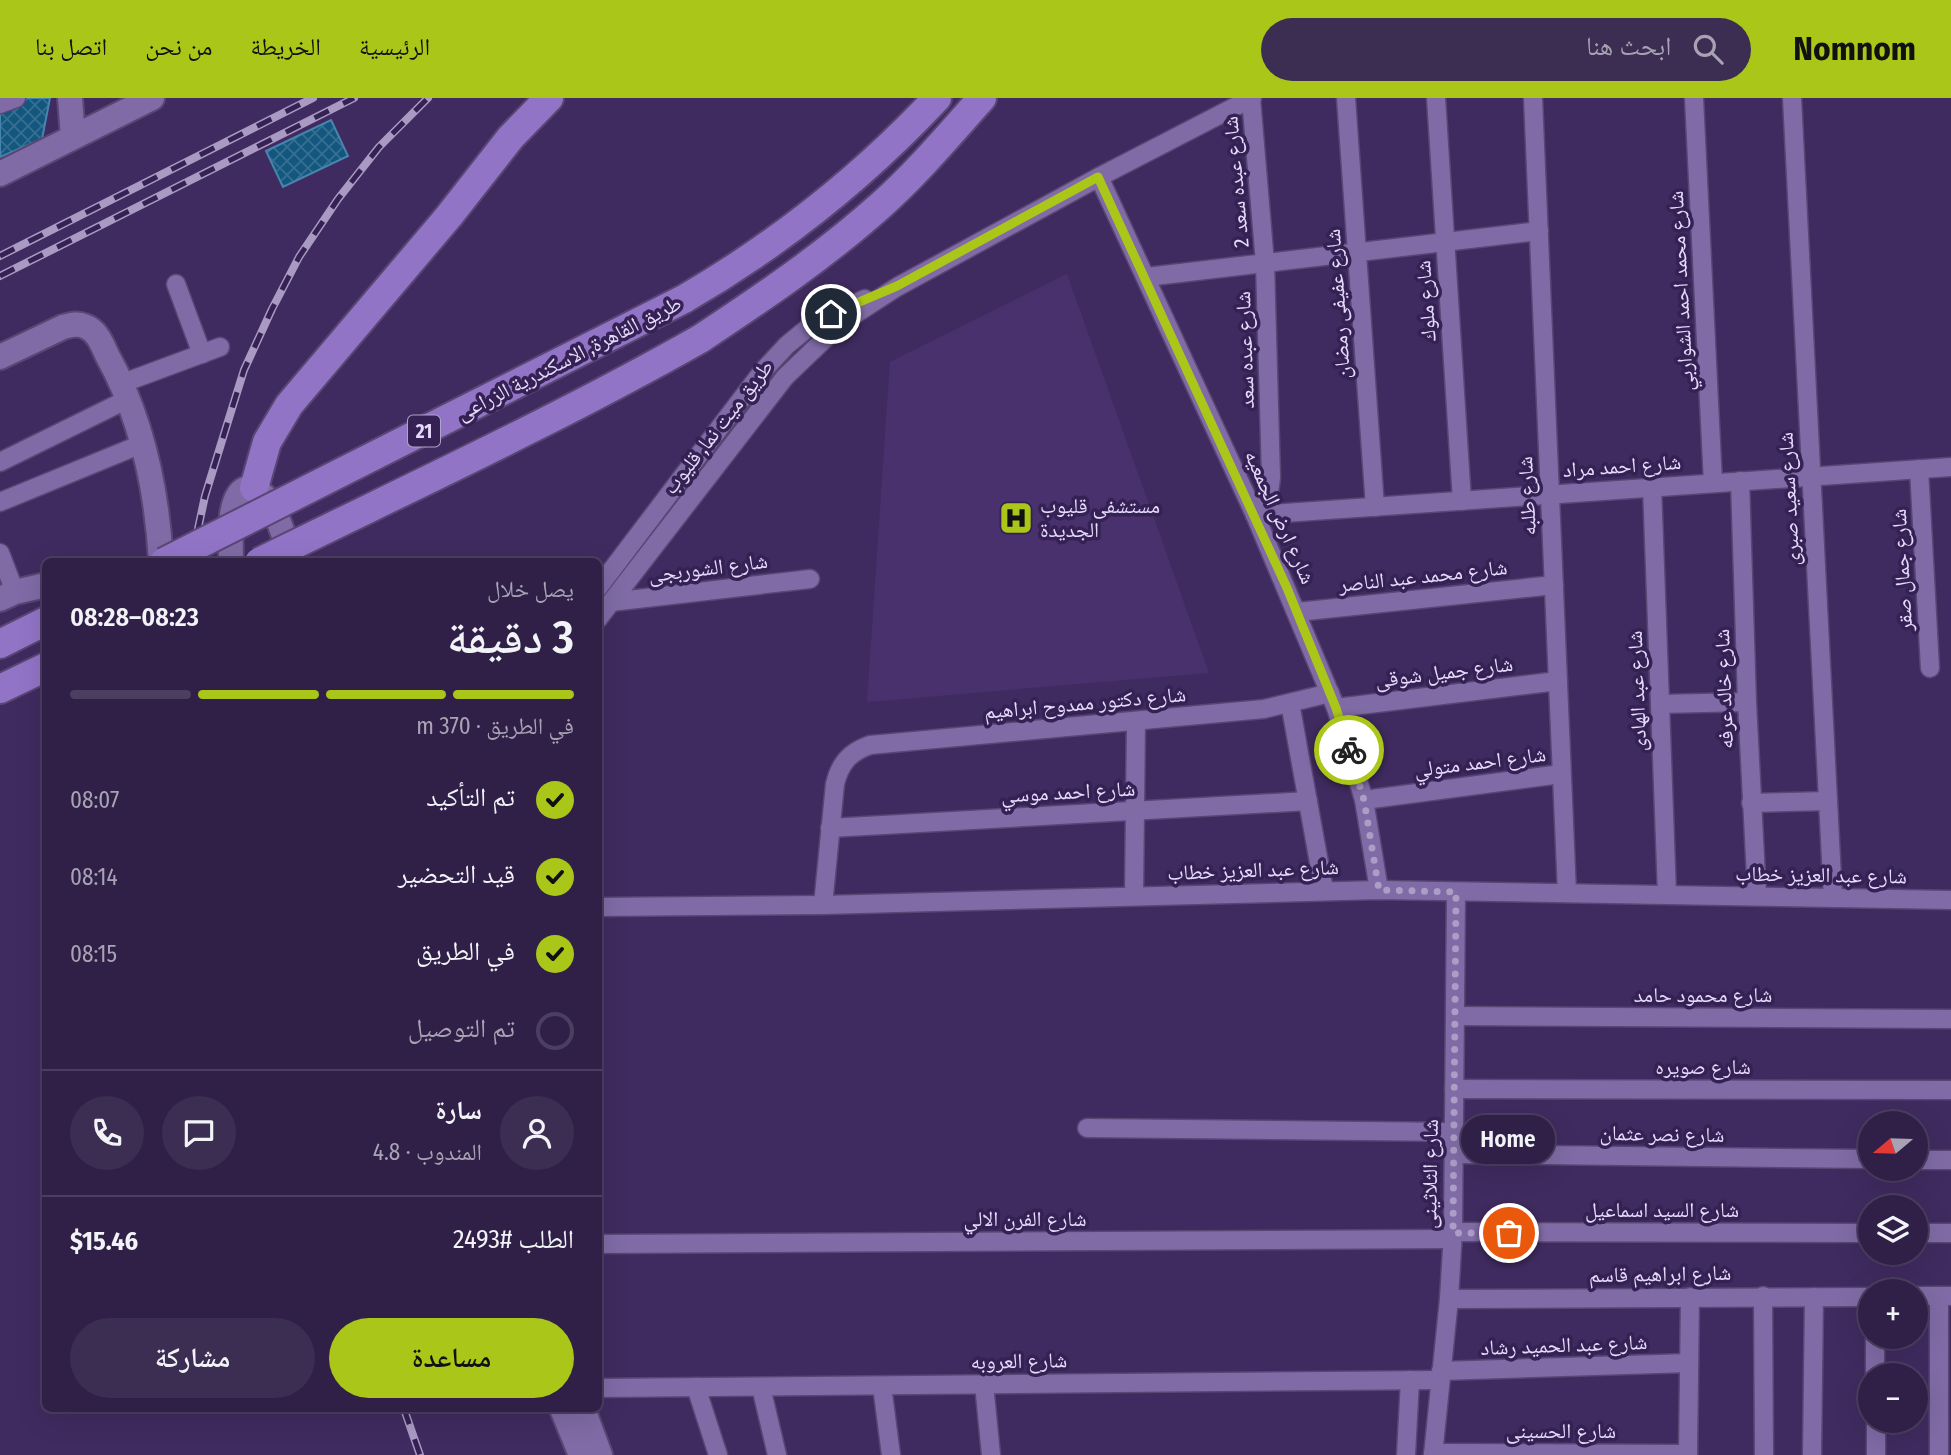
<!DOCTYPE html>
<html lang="ar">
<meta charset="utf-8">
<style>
:root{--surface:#302048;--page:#3c2d52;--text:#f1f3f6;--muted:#a8a3b4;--line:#4b3e60;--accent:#aac719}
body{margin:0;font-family:"Fira Sans Condensed","Noto Naskh Arabic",sans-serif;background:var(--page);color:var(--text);direction:rtl;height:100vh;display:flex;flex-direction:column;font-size:26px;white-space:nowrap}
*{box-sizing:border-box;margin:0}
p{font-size:23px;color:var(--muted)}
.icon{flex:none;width:38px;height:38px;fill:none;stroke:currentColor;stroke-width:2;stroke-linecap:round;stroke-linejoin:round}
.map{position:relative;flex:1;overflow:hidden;direction:ltr}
.side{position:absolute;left:42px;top:460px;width:560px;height:854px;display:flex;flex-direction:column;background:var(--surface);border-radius:10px;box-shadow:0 7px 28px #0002,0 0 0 2px var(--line);direction:rtl}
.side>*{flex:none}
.needle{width:46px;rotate:251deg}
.tools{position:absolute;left:1858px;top:1013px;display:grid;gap:14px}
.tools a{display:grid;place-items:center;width:70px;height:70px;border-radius:50%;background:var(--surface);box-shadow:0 7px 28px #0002,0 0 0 2px var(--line);font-size:35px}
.pin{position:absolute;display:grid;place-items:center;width:60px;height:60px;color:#fff;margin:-30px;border:4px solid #fff;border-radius:50%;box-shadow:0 2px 7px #0007}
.courier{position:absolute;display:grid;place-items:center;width:70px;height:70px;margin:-35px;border:5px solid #aac719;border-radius:50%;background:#fff;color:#222;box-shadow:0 2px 9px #0007}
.bubble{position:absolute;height:49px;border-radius:24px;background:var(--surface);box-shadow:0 7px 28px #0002,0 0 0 2px var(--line);font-size:23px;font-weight:600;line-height:49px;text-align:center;direction:rtl}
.overview em{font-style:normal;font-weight:600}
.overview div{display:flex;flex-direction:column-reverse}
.overview{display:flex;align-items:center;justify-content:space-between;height:119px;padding:0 28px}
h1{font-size:46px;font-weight:600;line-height:52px}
.bar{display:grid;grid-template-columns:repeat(4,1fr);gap:10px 7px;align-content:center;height:84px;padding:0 28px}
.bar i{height:9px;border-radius:5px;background:var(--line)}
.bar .current{background:var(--accent)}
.bar p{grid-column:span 4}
.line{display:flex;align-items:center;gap:18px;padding:0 28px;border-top:2px solid var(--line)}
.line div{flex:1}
.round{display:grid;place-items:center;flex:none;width:74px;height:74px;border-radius:37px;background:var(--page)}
ol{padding:0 28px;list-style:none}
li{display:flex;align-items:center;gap:21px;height:77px}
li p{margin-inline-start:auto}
li .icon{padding:7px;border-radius:50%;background:var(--accent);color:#111;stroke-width:4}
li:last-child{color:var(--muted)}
li i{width:38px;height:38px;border:4px solid var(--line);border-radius:50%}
.action{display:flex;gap:14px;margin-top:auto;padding:14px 28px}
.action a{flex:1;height:80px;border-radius:42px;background:var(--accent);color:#111;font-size:28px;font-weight:600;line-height:80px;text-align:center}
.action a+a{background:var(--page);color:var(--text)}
header{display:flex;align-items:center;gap:42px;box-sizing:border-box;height:98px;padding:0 35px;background:var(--accent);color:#111}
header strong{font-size:33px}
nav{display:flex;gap:38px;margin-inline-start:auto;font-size:24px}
.search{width:490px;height:63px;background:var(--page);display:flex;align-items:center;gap:18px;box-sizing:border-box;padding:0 24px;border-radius:38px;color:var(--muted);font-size:26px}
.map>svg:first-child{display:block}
</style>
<header>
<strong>Nomnom</strong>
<div class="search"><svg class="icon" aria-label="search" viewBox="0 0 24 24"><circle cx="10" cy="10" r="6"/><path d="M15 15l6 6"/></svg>ابحث هنا</div>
<nav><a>الرئيسية</a><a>الخريطة</a><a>من نحن</a><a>اتصل بنا</a></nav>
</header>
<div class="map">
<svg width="1951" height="1357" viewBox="0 0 1951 1357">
<defs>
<pattern id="building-cross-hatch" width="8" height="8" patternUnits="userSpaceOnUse" patternTransform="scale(1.75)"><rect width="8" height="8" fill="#13577e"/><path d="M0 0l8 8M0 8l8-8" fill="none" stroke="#356f91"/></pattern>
</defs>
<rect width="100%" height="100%" fill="#402b60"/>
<!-- built -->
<polygon fill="#49316d" points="1067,176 1209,575 867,604 890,264"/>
<!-- building -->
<g fill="url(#building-cross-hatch)" stroke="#4785af" stroke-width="2">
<polygon points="27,0 50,0 42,41 0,59 0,11"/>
<polygon points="331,22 348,58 283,89 266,53"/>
</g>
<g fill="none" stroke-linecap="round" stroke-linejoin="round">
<defs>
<g id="minor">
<path d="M 1251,0 L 1265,165 L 1271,379 C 1270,395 1266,405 1255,417"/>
<polyline points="1346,0 1375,409"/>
<polyline points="1436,0 1462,403"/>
<polyline points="1533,0 1567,795"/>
<polyline points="1694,0 1713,385"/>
<polyline points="1792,0 1833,800"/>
<polyline points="0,6 16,0"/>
<polyline points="1099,79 1255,417 1336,610 1364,702 1379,792"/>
<polyline points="1146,179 1539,133"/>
<polyline points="176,186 202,256"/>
<polyline points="123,285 220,249"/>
<polyline points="0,364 128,301"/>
<polyline points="1919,371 1930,570"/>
<polyline points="1740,383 1747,604 1757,798"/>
<polyline points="1652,388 1667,796"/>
<polyline points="0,404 144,345"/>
<polyline points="1255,417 1951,369"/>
<polyline points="0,455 15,494"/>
<polyline points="598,490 762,274 787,247 815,224 865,201"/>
<polyline points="611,504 810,481"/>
<polyline points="1297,514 1554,487"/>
<polyline points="598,521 785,279 831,235 857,215 897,189 1099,79 1252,0"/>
<polyline points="1290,605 1324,792"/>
<polyline points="1660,606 1747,604"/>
<polyline points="1336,610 1558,583"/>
<polyline points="1364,702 1561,676"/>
<polyline points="1751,705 1828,703"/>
<polyline points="830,730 1308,703"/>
<polyline points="1134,798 1136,623"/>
<path d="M 823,807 L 835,686 C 840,665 850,654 870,647 L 1264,611 L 1330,595"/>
<polyline points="598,809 823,807 1379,792 1951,802"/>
<polyline points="1455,918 1951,921"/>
<polyline points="1454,991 1951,992"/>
<polyline points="1087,1030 1454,1034"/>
<polyline points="1454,1056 1871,1061"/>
<polyline points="1916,1062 1951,1062"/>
<polyline points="1453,1134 1871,1135"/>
<polyline points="1916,1135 1951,1135"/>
<polyline points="598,1146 1452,1141"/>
<polyline points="1763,1198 1764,1357"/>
<polyline points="1916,1198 1951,1198"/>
<polyline points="1449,1201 1871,1199"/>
<polyline points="1875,1239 1875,1278"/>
<polyline points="1441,1273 1689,1265"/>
<polyline points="984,1286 991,1357"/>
<polyline points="882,1288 891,1357"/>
<polyline points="696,1289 718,1357"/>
<polyline points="761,1289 777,1357"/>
<polyline points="598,1290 1440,1282"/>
<polyline points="1876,1323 1876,1357"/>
<polyline points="1433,1355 1688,1356"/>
<polyline points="1406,1357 1410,1282"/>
<polyline points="1433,1357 1449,1201 1453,1134 1456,794"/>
<polyline points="1688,1357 1690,1199"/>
<polyline points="1812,1357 1814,1199"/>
<polyline points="1939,1357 1939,1198"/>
</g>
<g id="secondary">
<polyline points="70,0 73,39"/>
<polyline points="0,76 152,0"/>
<path d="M 0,259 L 63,229 C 71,227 77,225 84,228 C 97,232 102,246 107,257 C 142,320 157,392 161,464"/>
<path d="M 231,464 C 231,447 227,399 245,391 C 253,388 259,393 264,398 C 279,416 285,442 292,464"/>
<polyline points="0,501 15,494 46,487"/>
<polyline points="562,1311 581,1357"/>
<polyline points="583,1311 600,1357"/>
</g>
<g id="trunk">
<path d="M 684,201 C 777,147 863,79 937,0"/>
<path d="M 700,241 C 762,200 824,158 880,108 C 917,75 949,37 982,0"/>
<polyline points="254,390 267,344 289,307 449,118 511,39 549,0"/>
<polyline points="0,546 46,523"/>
<polyline points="0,591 46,569"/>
</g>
</defs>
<!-- minor casing -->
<use href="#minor" stroke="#584673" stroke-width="21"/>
<!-- secondary casing -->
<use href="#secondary" stroke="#584673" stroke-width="28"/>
<!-- trunk casing -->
<use href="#trunk" stroke="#584673" stroke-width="32"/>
<!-- minor -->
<use href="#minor" stroke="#806ba6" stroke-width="18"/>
<!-- secondary -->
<use href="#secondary" stroke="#806ba6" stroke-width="24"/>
<!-- trunk -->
<use href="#trunk" stroke="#9274c7" stroke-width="28"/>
<defs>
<g id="rail">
<polyline points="0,158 313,0"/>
<polyline points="0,178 354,0"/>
<polyline points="191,464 205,398 225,333 244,272 272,211 299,159 338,101 379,49 428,0"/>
<polyline points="404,1311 420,1357"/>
</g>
</defs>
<!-- rail casing -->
<use href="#rail" stroke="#a89ac2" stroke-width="8"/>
<!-- rail -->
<use href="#rail" stroke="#362154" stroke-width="5" stroke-dasharray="16" stroke-linecap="butt"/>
<defs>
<g id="trunk-bridge">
<polyline points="164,464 684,201"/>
<path d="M 259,464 C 407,391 557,322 700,241"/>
</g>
</defs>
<!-- trunk-bridge casing -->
<use href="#trunk-bridge" stroke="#584673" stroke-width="32" stroke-linecap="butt"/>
<!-- trunk-bridge -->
<use href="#trunk-bridge" stroke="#9274c7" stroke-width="28"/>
</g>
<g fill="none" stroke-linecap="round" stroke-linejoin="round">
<!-- done -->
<polyline stroke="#ab9dc5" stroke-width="7" stroke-dasharray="0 12.6" points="1349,652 1364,702 1379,792 1456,794 1453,1135 1509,1135"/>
<!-- route -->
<polyline stroke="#aac719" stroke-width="9" points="831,216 897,188 1098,79 1287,490 1336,610 1349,652"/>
</g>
<!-- icons -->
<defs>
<symbol id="hospital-square" viewBox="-11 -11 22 22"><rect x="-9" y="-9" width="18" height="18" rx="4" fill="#aac719" stroke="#362154"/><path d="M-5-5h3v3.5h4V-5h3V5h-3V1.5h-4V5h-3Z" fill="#111"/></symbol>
</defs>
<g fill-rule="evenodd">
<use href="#hospital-square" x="997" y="401" width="38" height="38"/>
</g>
<g text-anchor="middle" stroke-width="7" stroke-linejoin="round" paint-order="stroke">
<!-- shield labels -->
<rect fill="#362154" stroke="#b0a3ca" stroke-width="2" x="408" y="317.5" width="32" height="31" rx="5"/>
<g font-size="19" font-weight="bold" fill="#e5dbfc">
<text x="424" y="340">21</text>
</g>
<!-- street labels -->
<g font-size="21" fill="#e5dbfc" stroke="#362154">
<text transform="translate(1236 84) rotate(-95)" y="7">شارع عبده سعد 2</text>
<text transform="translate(1681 193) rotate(-93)" y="7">شارع محمد احمد الشواربي</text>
<text transform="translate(1426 203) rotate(-94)" y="7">شارع ملوك</text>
<text transform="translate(1338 206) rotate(-94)" y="7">شارع عفيفى رمضان</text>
<text transform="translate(1245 252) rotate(-92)" y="7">شارع عبده سعد</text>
<text transform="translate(569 260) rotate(-27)" y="7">طريق القاهرة, الاسكندرية الزراعى</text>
<text transform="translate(718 329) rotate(-52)" y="7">طريق ميت نما, قليوب</text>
<text transform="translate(1622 368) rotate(-4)" y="7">شارع احمد مراد</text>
<text transform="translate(1527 398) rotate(-93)" y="7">شارع طلبه</text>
<text transform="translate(1789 401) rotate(-93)" y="7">شارع سعيد صبرى</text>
<text transform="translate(1280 419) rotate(66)" y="7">شارع ارض الجمعيه</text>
<text transform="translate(708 470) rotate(-7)" y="7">شارع الشوربجى</text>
<text transform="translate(1902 472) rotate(-93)" y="7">شارع جمال صقر</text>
<text transform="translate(1423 478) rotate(-6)" y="7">شارع محمد عبد الناصر</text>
<text transform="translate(1444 574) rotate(-7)" y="7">شارع جميل شوقى</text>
<text transform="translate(1724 591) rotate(-92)" y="7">شارع خالد عرفه</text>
<text transform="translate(1637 593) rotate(-92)" y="7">شارع عبد الهادى</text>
<text transform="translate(1085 605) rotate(-5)" y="7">شارع دكتور ممدوح ابراهيم</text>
<text transform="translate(1480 664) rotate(-7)" y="7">شارع احمد متولي</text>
<text transform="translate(1068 694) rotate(-3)" y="7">شارع احمد موسي</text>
<text transform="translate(1253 772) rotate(-2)" y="7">شارع عبد العزيز خطاب</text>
<text transform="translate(1821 777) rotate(1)" y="7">شارع عبد العزيز خطاب</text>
<text x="1703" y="904">شارع محمود حامد</text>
<text x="1703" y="976">شارع صويره</text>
<text transform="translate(1662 1036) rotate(1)" y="7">شارع نصر عثمان</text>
<text transform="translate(1430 1076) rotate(-89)" y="7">شارع الثلاثينى</text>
<text x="1662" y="1119">شارع السيد اسماعيل</text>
<text x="1025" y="1128">شارع الفرن الالي</text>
<text transform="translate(1660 1176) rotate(-1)" y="7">شارع ابراهيم قاسم</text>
<text transform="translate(1564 1247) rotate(-2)" y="7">شارع عبد الحميد رشاد</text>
<text transform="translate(1019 1263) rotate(-1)" y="7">شارع العروبه</text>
<text x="1561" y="1340">شارع الحسينى</text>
</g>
<!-- poi labels -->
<g font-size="21" fill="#e5dbfc" stroke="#362154" text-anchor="start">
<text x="1040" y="415">مستشفى قليوب<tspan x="1040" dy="24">الجديدة</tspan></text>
</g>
</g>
</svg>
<div class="tools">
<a><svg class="needle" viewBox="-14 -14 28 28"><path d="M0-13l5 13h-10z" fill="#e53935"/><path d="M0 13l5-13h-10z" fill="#a8a3b4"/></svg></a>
<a><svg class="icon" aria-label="layers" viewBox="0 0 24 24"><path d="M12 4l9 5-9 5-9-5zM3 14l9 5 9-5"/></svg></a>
<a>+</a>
<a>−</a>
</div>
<div class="pin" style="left:1509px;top:1135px;background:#ea580c"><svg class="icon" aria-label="bag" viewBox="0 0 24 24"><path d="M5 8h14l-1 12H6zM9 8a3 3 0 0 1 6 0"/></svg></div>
<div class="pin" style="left:831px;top:216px;background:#1f2937"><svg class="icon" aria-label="home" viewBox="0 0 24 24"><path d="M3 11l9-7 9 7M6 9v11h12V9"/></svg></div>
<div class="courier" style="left:1349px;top:652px"><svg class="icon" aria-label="bike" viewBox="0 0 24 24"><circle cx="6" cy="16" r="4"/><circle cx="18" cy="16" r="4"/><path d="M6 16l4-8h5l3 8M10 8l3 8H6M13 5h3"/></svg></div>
<div class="bubble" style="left:1461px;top:1017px;width:94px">Home</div>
<section class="side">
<div class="overview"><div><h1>3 دقيقة</h1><p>يصل خلال</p></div><em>08:23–08:28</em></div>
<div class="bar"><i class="current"></i><i class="current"></i><i class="current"></i><i></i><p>في الطريق · 370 m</p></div>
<ol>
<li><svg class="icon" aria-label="check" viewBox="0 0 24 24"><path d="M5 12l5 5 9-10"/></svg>تم التأكيد<p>08:07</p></li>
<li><svg class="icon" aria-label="check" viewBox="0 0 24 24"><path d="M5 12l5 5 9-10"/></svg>قيد التحضير<p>08:14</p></li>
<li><svg class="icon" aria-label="check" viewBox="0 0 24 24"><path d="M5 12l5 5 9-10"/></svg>في الطريق<p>08:15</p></li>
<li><i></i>تم التوصيل</li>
</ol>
<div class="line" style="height:126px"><a class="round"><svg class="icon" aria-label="person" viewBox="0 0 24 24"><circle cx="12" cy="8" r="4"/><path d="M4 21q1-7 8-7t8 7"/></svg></a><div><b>سارة</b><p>المندوب · 4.8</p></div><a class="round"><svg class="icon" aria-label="chat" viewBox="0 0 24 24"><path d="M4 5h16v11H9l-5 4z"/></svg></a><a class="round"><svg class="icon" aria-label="phone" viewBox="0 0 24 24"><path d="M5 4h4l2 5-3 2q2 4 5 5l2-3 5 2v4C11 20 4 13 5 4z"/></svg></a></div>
<div class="line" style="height:91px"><div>الطلب #2493</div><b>$15.46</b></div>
<div class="action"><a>مساعدة</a><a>مشاركة</a></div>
</section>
</div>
